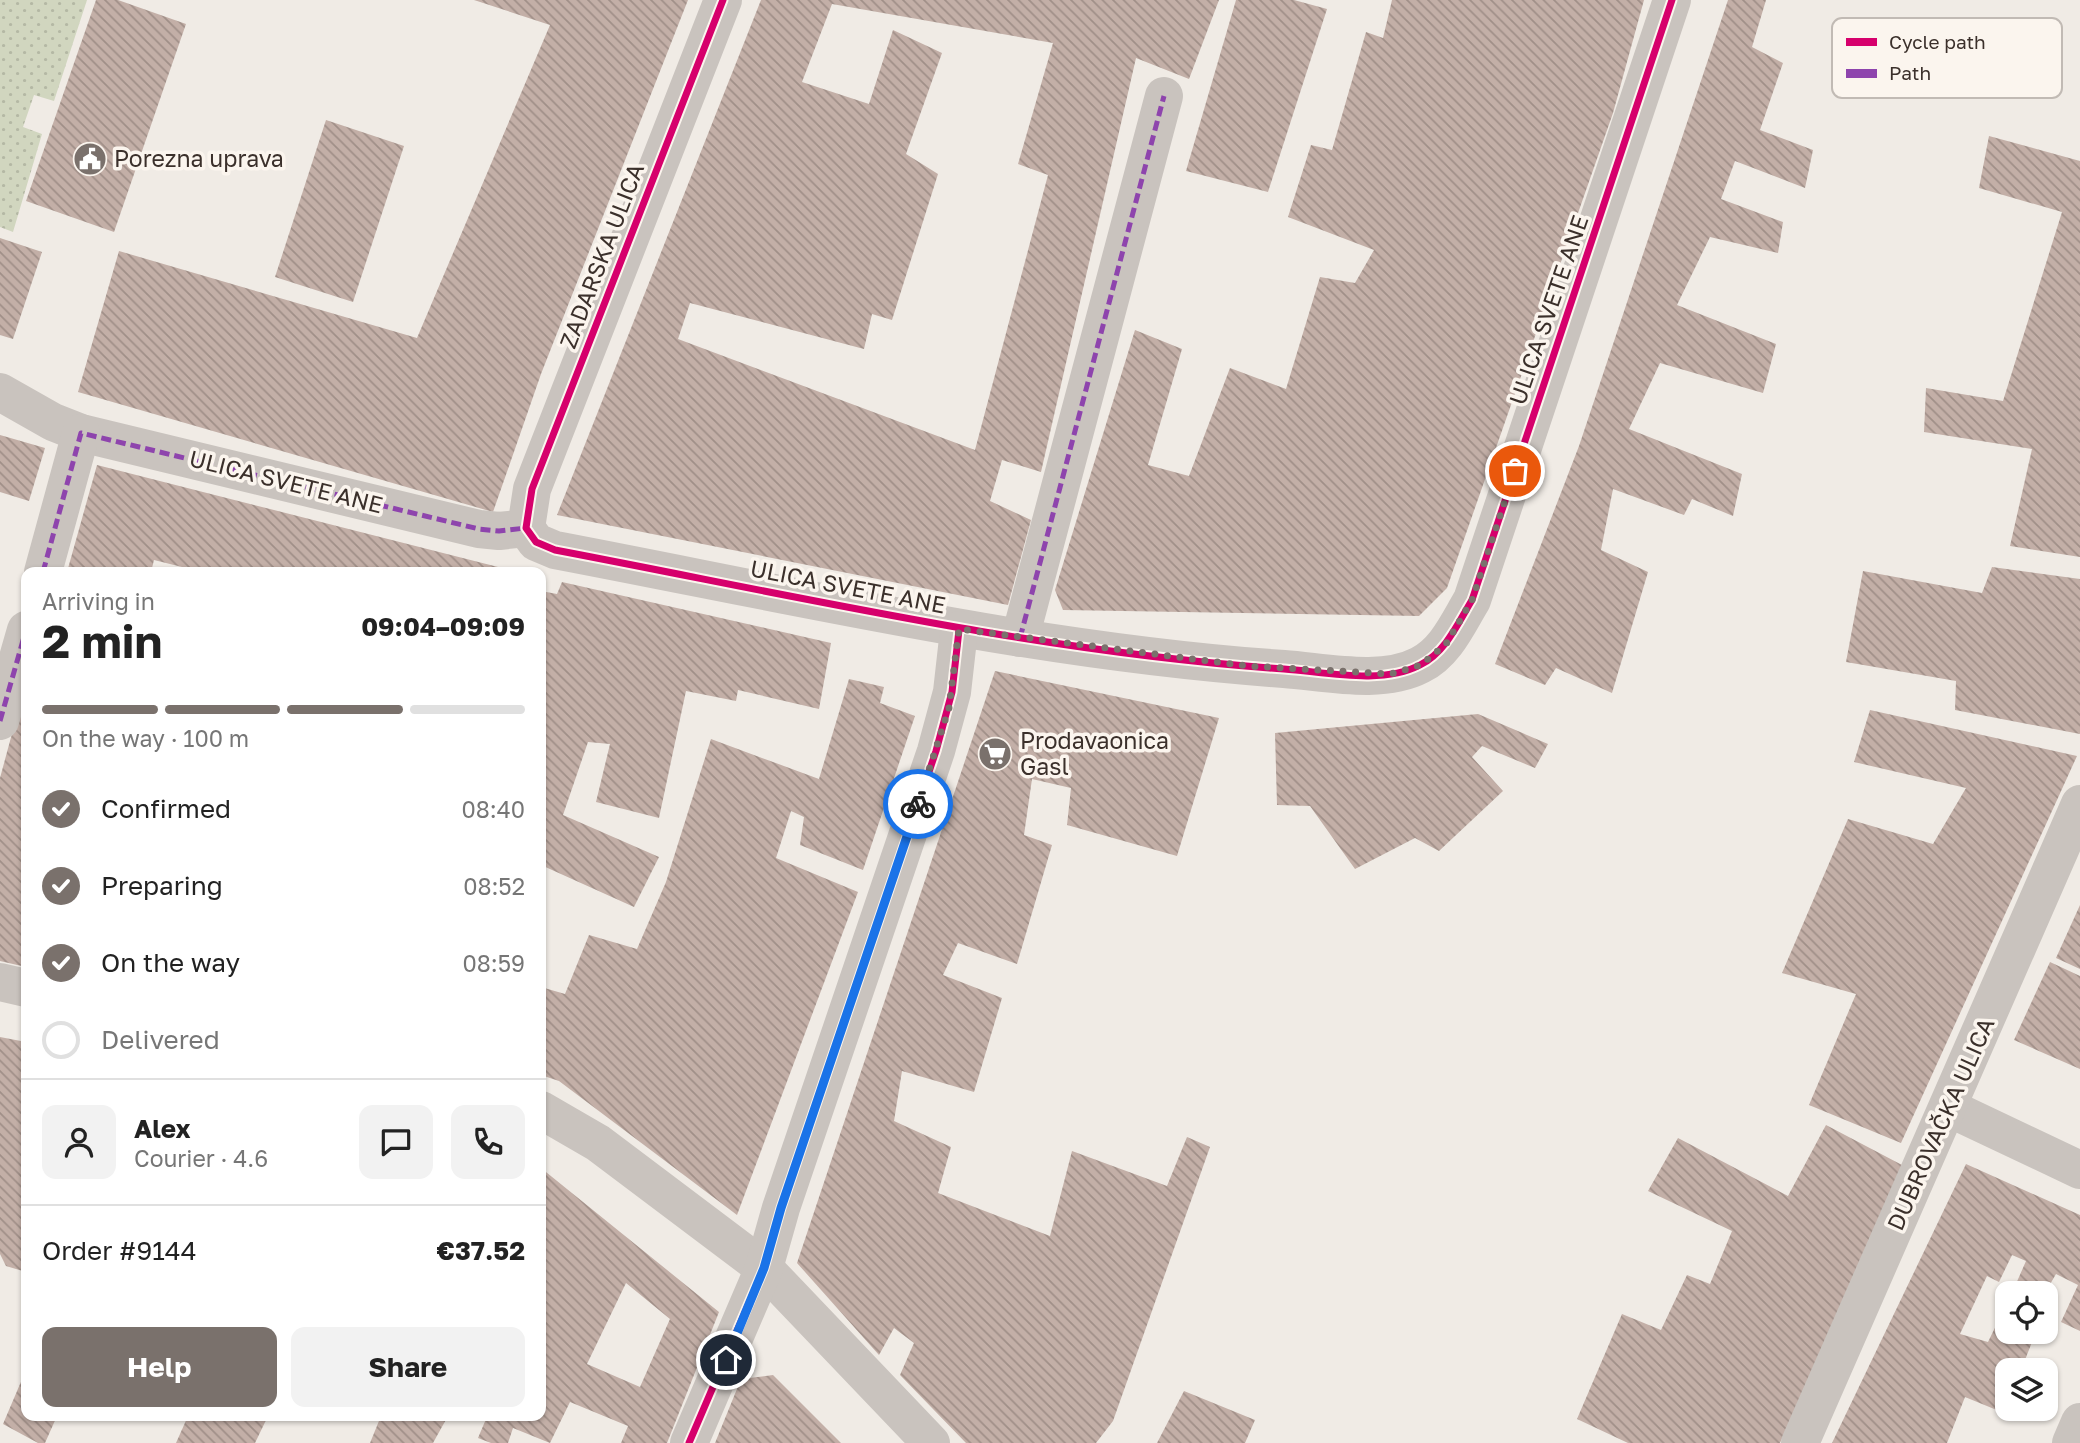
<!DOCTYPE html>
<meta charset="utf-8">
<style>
:root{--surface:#fff;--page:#f2f2f2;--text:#222;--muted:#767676;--line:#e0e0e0;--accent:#7a716c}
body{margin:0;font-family:"Golos Text",sans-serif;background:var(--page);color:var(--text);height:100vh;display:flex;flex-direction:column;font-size:26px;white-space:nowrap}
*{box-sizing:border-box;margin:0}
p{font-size:23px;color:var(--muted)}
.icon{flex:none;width:38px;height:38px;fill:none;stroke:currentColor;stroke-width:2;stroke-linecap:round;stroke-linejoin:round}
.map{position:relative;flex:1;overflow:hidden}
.sheet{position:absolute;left:21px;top:567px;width:525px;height:854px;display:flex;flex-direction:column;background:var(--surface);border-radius:14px;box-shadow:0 2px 5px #0004}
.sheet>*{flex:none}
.fabs{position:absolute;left:1995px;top:1281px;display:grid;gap:14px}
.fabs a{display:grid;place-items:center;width:63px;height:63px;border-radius:14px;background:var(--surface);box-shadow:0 2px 5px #0004;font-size:35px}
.pin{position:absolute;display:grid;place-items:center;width:60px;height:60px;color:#fff;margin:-30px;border:4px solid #fff;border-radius:50%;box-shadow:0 2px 7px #0007}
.courier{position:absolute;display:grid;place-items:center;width:70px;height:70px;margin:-35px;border:5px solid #1a73e8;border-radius:50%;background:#fff;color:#222;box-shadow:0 2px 9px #0007}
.headline em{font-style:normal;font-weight:700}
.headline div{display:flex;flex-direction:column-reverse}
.headline{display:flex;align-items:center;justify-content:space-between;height:119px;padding:0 21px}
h1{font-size:46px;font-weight:700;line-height:52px}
.bar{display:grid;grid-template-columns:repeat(4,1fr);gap:10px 7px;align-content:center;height:84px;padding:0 21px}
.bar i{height:9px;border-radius:5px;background:var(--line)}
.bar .on{background:var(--accent)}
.bar p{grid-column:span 4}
.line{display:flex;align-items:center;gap:18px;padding:0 21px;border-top:2px solid var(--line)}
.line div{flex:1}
.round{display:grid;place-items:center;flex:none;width:74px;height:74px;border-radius:14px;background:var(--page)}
ol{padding:0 21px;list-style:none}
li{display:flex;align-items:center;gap:21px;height:77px}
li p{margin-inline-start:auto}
li .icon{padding:7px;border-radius:50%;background:var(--accent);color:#fff;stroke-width:4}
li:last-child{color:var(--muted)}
li i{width:38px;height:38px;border:4px solid var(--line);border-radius:50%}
.cta{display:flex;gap:14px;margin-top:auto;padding:14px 21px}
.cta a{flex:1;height:80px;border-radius:14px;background:var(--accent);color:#fff;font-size:28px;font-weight:700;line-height:80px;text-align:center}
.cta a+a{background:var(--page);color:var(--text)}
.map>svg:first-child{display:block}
</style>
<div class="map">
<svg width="2080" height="1443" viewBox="0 0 2080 1443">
<defs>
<pattern id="green-dots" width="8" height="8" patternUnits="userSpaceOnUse" patternTransform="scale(1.75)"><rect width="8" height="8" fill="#d1d6bf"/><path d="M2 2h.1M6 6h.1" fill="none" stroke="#b4b8a4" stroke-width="1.8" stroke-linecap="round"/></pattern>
<pattern id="building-back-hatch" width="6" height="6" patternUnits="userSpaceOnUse" patternTransform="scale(1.75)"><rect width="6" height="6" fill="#c3afa7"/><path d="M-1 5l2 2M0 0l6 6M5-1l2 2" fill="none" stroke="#a08f88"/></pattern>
</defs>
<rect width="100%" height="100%" fill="#f0ebe5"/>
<!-- green -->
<polygon fill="url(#green-dots)" points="0,0 87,0 54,101 34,95 23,127 42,134 13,232 0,227"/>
<!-- building -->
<g fill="url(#building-back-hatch)" fill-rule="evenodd">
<polygon points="96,0 118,0 186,24 114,232 26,201"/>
<polygon points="474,0 688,0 541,374 493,512 78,392 119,251 417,338 550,25"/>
<path d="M 761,0 L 1219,0 L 1189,79 L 1136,58 L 1041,472 L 1002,460 L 990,501 L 1031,520 L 1008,605 L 557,515 ZM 832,4 L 1053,43 L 1018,164 L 1048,175 L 975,450 L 678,339 L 690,303 L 864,349 L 872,314 L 892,320 L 938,174 L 906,154 L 942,53 L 893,30 L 869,104 L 802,82 Z"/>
<polygon points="1236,0 1294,0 1327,9 1268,192 1186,171"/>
<polygon points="1392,0 1644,0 1613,113 1447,588 1419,616 1063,610 1055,590 1135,330 1182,349 1148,465 1189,476 1230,368 1286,389 1320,277 1355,283 1374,250 1288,217 1311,145 1332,150 1366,32 1383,38"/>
<polygon points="1728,0 1766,0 1752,47 1783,63 1760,130 1813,150 1805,188 1735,161 1721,199 1783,222 1778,253 1710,237 1677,305 1776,344 1763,393 1660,363 1629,429 1742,474 1733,516 1692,499 1684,515 1613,489 1601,550 1648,572 1612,693 1556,668 1545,685 1495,664 1579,446"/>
<polygon points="326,120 404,146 353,302 275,277"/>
<polygon points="1989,136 2080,161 2080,557 2010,546 2032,449 1924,432 1926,388 2003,401 2062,212 1979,188"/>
<polygon points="0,238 42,252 13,339 0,335"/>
<polygon points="0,435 45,448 29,501 0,492"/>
<polygon points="97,465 502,568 501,572 202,572 154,560 151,572 67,572"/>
<polygon points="1992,567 2080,579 2080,734 1955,710 1956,681 1846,662 1863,571 1982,593"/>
<polygon points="562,582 831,643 819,709 738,690 736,701 686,691 659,818 596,802 610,744 588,742 563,815 659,857 634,907 541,865 541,725 544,717 541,717 541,591 557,594"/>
<polygon points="995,671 1219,718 1177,856 1067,825 1071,788 1032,779 1024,835 1052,845 1017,964 958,943 943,975 1002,998 974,1092 902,1071 894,1121 951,1147 938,1193 1050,1236 1072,1151 1167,1186 1187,1137 1210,1147 1113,1421 1096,1443 966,1443 900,1375 914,1343 894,1328 879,1355 797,1263"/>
<polygon points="849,679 884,687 880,703 915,716 863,870 800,845 804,817 791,811 776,858 858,892 737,1215 559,1081 541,1075 541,987 565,994 589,935 637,949 666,882 711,739 819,779"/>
<polygon points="20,704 26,705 26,967 0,961 0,778"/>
<polygon points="1870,710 2077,756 1901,1143 1809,1105 1856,994 1782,973 1848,819 1933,844 1966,788 1854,762"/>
<polygon points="1478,714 1548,744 1535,768 1482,746 1472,757 1503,791 1439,851 1415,838 1355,869 1310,806 1277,805 1275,733"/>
<polygon points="2080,905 2080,969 2056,958"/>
<polygon points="2050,962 2080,976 2080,1069 2014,1040"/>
<polygon points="0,1037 26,1042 26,1272 6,1266 0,1254"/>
<polygon points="1826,1125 1902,1165 1780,1443 1628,1443 1577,1419 1622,1314 1661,1330 1687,1275 1710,1284 1732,1231 1648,1191 1678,1138 1788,1196"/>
<polygon points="1966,1164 2080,1215 2080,1331 2061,1322 2078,1285 2056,1274 2045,1293 2012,1293 2026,1261 2012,1255 1999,1282 1987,1276 1960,1334 1988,1342 2007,1303 2007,1332 2036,1332 2021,1370 2007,1370 2007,1405 2004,1413 1965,1397 1947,1443 1832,1443"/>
<path d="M 541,1168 L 719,1312 L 667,1443 L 621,1443 L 628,1426 L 570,1402 L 550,1443 L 513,1428 L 508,1443 L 491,1443 L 478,1438 L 486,1419 L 479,1416 L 541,1416 ZM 626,1283 L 670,1319 L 640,1387 L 587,1364 Z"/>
<polygon points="26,1370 26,1416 57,1416 45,1443 38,1443 3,1424"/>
<polygon points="773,1375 841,1443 715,1443 741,1379"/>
<polygon points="1184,1391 1255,1420 1245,1443 1157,1443"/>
<polygon points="188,1416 268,1416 255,1443 176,1443"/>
<polygon points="381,1416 448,1416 433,1443 370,1443"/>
</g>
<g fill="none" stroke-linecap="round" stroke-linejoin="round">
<!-- minor -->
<g stroke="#c9c3be" stroke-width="38">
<polyline points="0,392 53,422 81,433 479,529 499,531 526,528"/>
<path d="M 526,528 L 536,542 L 555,550 C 797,596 1038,652 1284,669 C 1326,672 1382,685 1420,665 C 1446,652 1458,623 1472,600 L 1672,0"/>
<polyline points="526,528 532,489 723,0"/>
<polyline points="43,572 81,433"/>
<polyline points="1020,638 1164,96"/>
<polyline points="0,721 26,630"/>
<polyline points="0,982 26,988"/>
<polyline points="1949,1108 2080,1170"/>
<polyline points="541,1110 598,1143 764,1268 931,1443"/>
<polyline points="689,1443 764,1268 781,1208 936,751 952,692 959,630"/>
<polyline points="1800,1443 2080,804"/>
<polyline points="2071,1443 2080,1422"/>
</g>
<!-- quiet -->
<g stroke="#8e44ad" stroke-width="5" stroke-dasharray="10 5" stroke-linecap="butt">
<polyline points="43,572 81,433 479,529 499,531 526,528"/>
<polyline points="1020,638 1164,96"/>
<polyline points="0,721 26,630"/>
</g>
<defs>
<g id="cycleway">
<path d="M 723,0 L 532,489 L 526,528 L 536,542 L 555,550 C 797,596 1038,652 1284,669 C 1326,672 1382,685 1420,665 C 1446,652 1458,623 1472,600 L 1672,0"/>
<polyline points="689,1443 764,1268 781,1208 936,751 952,692 959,630"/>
</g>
</defs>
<!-- cycleway casing -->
<use href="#cycleway" stroke="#fbf5ee" stroke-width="11"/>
<!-- cycleway -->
<use href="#cycleway" stroke="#d6006c" stroke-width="7"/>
</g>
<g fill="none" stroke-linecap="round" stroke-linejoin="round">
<!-- done -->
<polyline stroke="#7a716c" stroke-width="7" stroke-dasharray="0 12.6" points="918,804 949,708 959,629 1248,666 1391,674 1421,665 1446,644 1472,600 1515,471"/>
<!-- route -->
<polyline stroke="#1a73e8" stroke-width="9" points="726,1360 764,1268 781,1208 918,804"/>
</g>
<!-- icons -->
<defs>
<symbol id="civic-disc" viewBox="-11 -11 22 22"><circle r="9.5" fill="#7a716c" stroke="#fbf5ee"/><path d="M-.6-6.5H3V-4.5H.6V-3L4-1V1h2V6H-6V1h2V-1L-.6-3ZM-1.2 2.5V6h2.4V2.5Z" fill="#fff"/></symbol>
<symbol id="supermarket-disc" viewBox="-11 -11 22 22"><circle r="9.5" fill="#7a716c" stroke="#fbf5ee"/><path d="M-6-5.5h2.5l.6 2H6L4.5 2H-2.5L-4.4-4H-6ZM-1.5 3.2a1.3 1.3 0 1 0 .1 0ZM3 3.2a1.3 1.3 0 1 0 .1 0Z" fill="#fff"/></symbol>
</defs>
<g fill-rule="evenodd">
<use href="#civic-disc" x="71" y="140" width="38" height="38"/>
<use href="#supermarket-disc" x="976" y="735" width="38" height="38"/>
</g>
<g text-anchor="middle" stroke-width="7" stroke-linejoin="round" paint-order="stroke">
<!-- poi labels -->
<g font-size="23" fill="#3b302b" stroke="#fbf5ee" text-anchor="start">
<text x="114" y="167">Porezna uprava</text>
<text x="1020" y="749">Prodavaonica<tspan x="1020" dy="26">Gasl</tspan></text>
</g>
<!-- street labels -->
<g font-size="23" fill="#3b302b" stroke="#fbf5ee">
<text transform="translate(602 256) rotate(-69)" y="8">ZADARSKA ULICA</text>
<text transform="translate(1549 310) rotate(-71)" y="8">ULICA SVETE ANE</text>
<text transform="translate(286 482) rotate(14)" y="8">ULICA SVETE ANE</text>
<text transform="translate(848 587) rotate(11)" y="8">ULICA SVETE ANE</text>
<text transform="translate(1941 1124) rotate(-66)" y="8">DUBROVAČKA ULICA</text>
</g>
</g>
<!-- legend -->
<rect x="1832" y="18" width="230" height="80" rx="10" fill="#fbf5ee" stroke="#c1bab4" stroke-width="2"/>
<rect x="1846" y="38" width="31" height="8" fill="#d6006c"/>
<rect x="1846" y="69" width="31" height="9" fill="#8e44ad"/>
<g font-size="19" fill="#3b302b">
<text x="1889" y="49">Cycle path</text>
<text x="1889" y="80">Path</text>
</g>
</svg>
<div class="fabs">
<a><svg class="icon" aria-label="locate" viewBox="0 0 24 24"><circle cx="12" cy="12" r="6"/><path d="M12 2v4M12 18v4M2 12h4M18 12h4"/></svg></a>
<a><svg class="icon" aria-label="layers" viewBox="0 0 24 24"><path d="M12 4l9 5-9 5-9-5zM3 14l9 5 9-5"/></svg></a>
</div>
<div class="pin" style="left:1515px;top:471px;background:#ea580c"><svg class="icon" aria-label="bag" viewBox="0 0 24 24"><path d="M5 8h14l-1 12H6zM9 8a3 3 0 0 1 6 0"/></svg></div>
<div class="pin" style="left:726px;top:1360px;background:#1f2937"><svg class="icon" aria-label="home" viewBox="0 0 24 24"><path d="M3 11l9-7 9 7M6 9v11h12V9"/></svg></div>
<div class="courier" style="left:918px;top:804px"><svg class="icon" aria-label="bike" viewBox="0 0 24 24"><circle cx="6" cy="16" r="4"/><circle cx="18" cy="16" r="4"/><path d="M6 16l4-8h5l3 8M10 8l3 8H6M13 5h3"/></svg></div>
<section class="sheet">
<div class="headline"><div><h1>2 min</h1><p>Arriving in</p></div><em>09:04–09:09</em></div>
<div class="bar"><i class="on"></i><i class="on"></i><i class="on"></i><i></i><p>On the way · 100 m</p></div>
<ol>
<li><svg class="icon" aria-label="check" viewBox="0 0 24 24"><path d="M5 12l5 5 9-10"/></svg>Confirmed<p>08:40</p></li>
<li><svg class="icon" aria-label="check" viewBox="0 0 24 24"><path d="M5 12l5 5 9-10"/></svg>Preparing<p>08:52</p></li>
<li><svg class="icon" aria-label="check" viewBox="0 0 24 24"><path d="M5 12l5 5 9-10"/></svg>On the way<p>08:59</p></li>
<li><i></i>Delivered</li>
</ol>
<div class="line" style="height:126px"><a class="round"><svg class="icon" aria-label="person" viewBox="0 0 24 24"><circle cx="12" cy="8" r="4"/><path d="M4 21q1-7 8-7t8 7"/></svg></a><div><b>Alex</b><p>Courier · 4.6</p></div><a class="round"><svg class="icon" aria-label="chat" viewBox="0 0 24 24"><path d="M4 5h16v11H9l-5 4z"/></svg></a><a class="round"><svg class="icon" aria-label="phone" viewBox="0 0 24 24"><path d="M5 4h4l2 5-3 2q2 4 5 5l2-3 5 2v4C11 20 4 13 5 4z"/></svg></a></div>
<div class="line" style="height:91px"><div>Order #9144</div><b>€37.52</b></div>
<div class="cta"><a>Help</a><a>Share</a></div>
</section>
</div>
